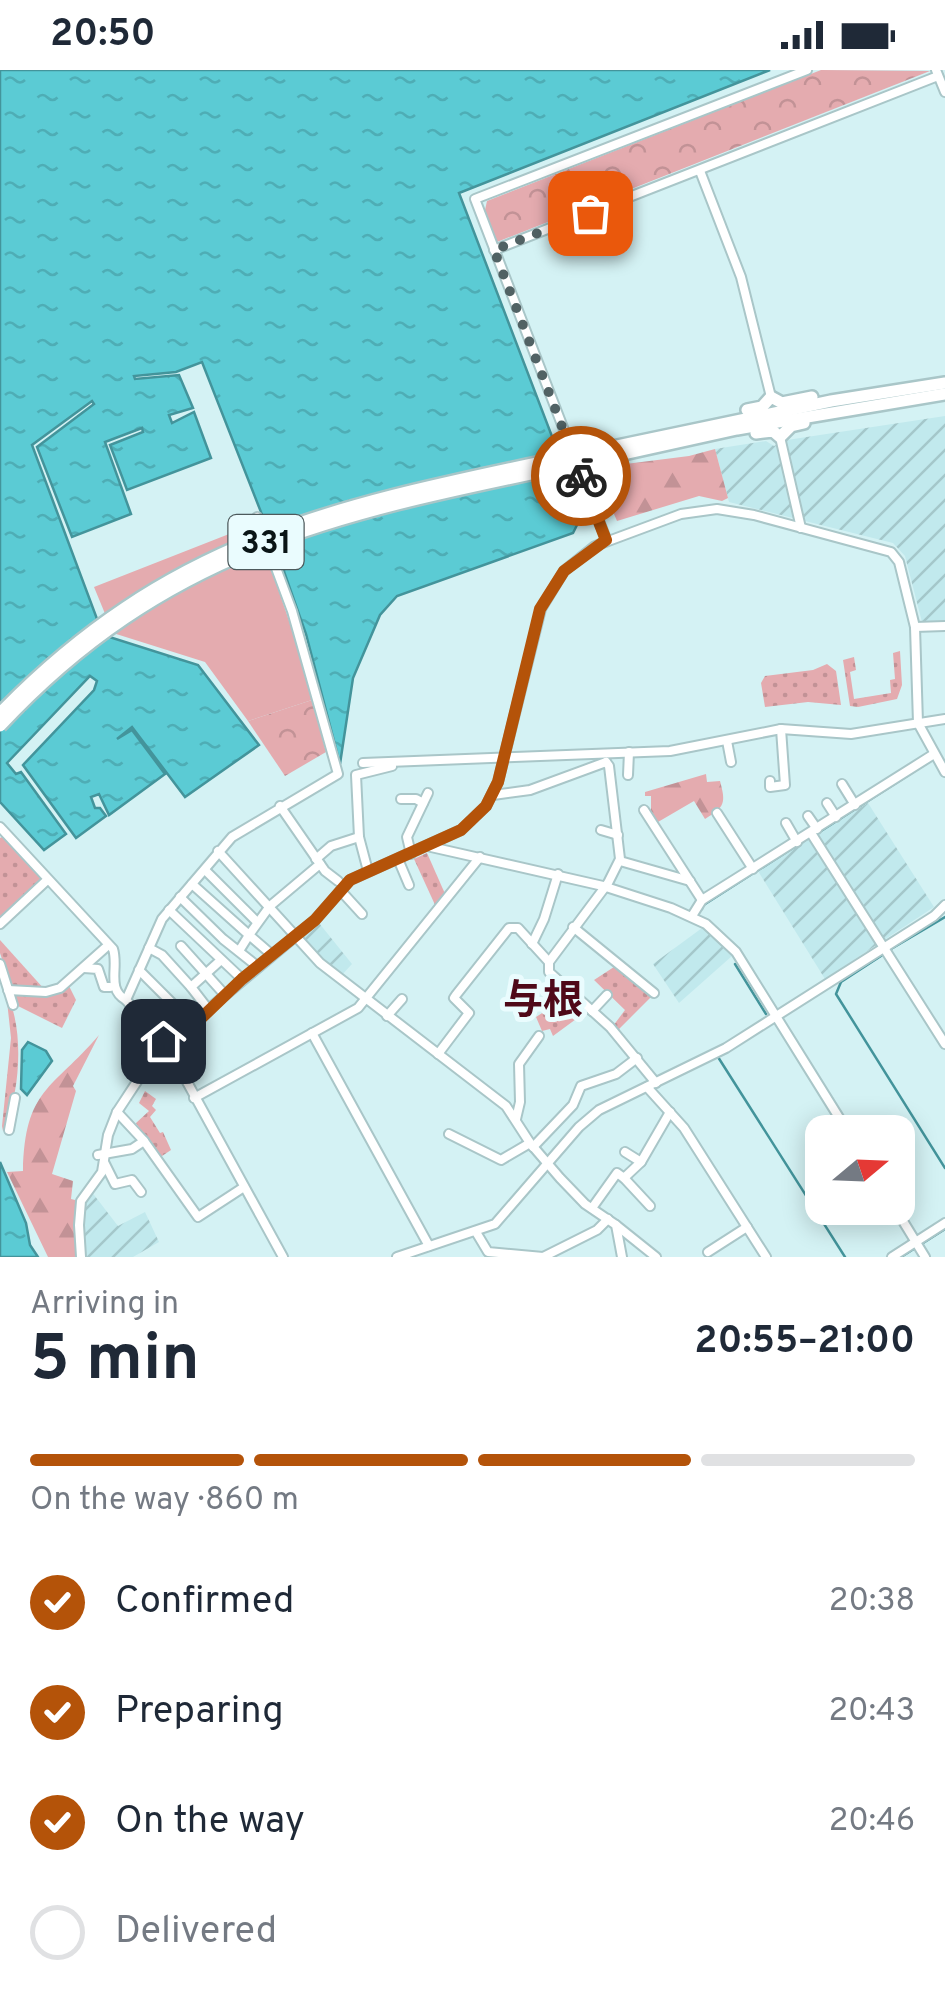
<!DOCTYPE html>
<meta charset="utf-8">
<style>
:root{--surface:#fff;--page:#f6f6f7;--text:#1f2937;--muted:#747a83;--line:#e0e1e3;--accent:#b45309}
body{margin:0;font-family:Overpass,"Noto Sans JP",sans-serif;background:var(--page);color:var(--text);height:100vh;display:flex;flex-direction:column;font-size:38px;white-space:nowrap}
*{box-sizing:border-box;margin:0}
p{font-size:32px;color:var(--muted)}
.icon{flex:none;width:55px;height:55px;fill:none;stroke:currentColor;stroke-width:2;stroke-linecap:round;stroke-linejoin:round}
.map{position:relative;height:1187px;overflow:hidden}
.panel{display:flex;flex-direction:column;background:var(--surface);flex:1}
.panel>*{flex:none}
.needle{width:65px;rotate:71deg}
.tools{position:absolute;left:805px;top:1045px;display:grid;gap:20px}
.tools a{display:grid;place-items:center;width:110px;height:110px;border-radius:20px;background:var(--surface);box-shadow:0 5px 25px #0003;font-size:50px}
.pin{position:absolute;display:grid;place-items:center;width:85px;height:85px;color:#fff;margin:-42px;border-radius:20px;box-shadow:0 5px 15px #0006}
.courier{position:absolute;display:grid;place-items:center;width:100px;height:100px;margin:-50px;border:8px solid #b45309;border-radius:50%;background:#fff;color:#222;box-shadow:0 2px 12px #0007}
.headline em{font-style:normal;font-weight:700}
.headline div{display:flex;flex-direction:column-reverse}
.headline{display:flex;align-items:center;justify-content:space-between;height:170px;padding:0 30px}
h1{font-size:65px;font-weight:700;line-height:75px}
.bar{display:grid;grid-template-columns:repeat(4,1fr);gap:15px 10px;align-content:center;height:120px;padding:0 30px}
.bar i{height:12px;border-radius:8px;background:var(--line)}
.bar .selected{background:var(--accent)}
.bar p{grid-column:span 4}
ol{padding:0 30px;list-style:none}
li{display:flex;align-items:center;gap:30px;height:110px}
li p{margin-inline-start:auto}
li .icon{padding:10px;border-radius:50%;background:var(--accent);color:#fff;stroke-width:4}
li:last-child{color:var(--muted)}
li i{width:55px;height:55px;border:5px solid var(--line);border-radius:50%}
.status{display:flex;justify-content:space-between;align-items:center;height:70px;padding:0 50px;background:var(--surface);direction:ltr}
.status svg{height:28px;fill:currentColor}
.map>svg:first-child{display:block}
</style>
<div class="status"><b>20:50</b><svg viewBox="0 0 49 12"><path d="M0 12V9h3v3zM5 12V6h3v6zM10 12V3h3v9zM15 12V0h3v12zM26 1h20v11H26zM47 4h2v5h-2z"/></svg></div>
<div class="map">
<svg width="945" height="1187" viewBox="0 0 945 1187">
<defs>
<pattern id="industrial-furrows" width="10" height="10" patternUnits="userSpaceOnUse" patternTransform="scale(2.5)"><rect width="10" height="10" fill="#c1e9ed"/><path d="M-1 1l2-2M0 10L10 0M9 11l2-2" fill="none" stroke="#a4c7ca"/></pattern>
<pattern id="grass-dots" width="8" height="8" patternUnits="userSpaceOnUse" patternTransform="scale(2.5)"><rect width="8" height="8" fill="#e4abaf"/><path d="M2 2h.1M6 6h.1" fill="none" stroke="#c29296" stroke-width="1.8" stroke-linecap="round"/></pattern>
<pattern id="forest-firs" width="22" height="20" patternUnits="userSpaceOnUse" patternTransform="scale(2.5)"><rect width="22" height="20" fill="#e4abaf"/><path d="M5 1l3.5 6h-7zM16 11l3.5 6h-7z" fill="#c29296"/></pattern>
<pattern id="park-crowns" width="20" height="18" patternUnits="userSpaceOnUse" patternTransform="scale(2.5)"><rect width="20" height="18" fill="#e4abaf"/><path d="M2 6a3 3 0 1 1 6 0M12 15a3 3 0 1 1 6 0" fill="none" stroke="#c29296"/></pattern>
<pattern id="water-ripples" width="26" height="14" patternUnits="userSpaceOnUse" patternTransform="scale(2.5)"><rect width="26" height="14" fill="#5bcbd4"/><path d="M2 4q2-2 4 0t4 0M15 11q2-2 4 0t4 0" fill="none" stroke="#4eadb5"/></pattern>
</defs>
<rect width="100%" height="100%" fill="#d4f2f4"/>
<!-- industrial -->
<g fill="url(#industrial-furrows)">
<polygon points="945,346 945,552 922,552 905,486 893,473 729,432 715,379 766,371 774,376 787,370"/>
<polygon points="868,733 934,837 825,909 758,801"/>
<polygon points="319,853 352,894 340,907 300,868"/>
<polygon points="702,858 732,886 679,933 653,894"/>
<polygon points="91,1121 118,1156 145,1142 159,1172 133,1187 84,1187 83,1136"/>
</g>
<!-- grass -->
<g fill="url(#grass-dots)">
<polygon points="900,581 902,615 897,629 858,637 850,636 843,590 854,587 856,600 850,602 854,629 891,623 890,610 895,609 893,583"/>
<polygon points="827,594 836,601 841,635 808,632 765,637 761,613 765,606 813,600"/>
<polygon points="2,767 42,810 0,851 0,768"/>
<polygon points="427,783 446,826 436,837 414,789"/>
<polygon points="0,870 45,920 11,917 0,883"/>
<polygon points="617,895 652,926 617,961 613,956 625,940 594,910"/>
<polygon points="68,914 76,930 62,958 16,935 13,922 47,924"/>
<polygon points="570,925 587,941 553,966 550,959 542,961 536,947"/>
<path d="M 7,931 L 10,931 C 20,958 20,993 15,1021 C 12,1035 6,1047 7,1061 L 3,1061 L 2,1056 L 11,968 Z"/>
<polygon points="145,1021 156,1029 152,1036 156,1040 150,1047 160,1063 163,1062 171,1080 159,1088 136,1053 149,1041 139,1033"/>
</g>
<!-- forest -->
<g fill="url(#forest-firs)">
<polygon points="715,379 728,428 722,431 699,426 617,451 601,414 585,404 586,399 689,386"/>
<path d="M 706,704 L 707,712 L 720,711 C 726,733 725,737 705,749 L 694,731 L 658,752 L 651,741 L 651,726 L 645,726 L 645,722 Z"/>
<path d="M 99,965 L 73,1016 L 76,1021 L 52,1104 L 73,1111 L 71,1129 L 79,1131 L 79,1187 L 48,1187 L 7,1102 L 23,1101 C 25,1018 52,1020 99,965 Z"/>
</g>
<!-- park -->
<g fill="url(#park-crowns)">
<polygon points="821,0 930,1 497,172 485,140 487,131"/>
<polygon points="312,630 326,682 285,706 248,651"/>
</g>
<!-- pitch -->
<polygon fill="#e4abaf" points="252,455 257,456 312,619 312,630 248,651 205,592 113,563 94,517"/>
<!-- water -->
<g fill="url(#water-ripples)" stroke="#43949b" stroke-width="2.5">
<polygon points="0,0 770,0 459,123 582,445 573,463 397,526 380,545 353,608 340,694 306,564 281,493 202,292 176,302 134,306 135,309 179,305 193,338 169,345 172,353 194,342 211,388 127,420 110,375 143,362 142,358 105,372 131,444 72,467 37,377 94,334 92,331 32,375 103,565 198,595 259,675 185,727 132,657 117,669 132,660 165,704 109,745 99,724 91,727 95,738 100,738 106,746 76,768 23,695 94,620 97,611 90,606 7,693 16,704 21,702 66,764 44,780 0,732"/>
<polygon points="28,972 46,981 52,991 27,1025 21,1019 22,980"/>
<polygon points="0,1092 26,1153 30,1175 38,1187 0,1187"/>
</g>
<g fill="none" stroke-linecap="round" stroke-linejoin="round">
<!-- stream -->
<g stroke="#43949b" stroke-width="2.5">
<polyline points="821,761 932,690"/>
<polyline points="702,839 702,836 810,767"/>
<polyline points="891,879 945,847"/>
<polyline points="884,884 841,912 836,924 945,1098"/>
<polyline points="735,894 766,944"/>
<polyline points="718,987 845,1187"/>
<polyline points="901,1187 945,1159"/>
</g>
<defs>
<g id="minor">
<polyline points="936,0 945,22"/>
<polyline points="700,101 741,207 771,327"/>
<polyline points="494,180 938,6"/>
<polyline points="780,367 801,458"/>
<polyline points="257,447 292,541 338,704 232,767 162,849 126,930 169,979 283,1187"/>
<polyline points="606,469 475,129 807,0"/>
<polyline points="915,557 945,556"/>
<polyline points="727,671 731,692"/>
<polyline points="606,692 609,696 620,789 608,813 549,892 549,902 610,957 656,1013"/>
<polyline points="363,693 670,681 781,659 851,664 945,649"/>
<polyline points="628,705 629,682"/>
<polyline points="770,711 770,717 785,715 781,659"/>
<polyline points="842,714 855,735"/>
<polyline points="493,725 530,720 606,692"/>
<polyline points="401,729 416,729 423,733"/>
<polyline points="827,733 836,747"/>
<polyline points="280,736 325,801 338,811"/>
<polyline points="644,740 702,830"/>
<polyline points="717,743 753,799"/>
<polyline points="808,746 817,759"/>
<polyline points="786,753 797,772"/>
<path d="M 0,757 L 113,879 C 119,897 106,919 126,930"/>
<polyline points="601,760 618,765"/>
<polyline points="811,763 945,974"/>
<polyline points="431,777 603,816 671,838 706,854 736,882 848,1062"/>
<polyline points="218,781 320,893 506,1036 530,1073 560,1108 585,1134 616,1155 622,1187"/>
<polyline points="411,784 407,767 428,723"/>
<polyline points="316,789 331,776 359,767"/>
<polyline points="398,789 409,815"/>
<polyline points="620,791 690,811"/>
<polyline points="205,800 257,852"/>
<polyline points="368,801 359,767 356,705 392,696"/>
<polyline points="192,814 249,865 270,836 320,794"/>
<polyline points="341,821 362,844"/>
<polyline points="180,827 223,869 257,896"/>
<polyline points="169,840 242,909"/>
<polyline points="692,846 702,830 934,684"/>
<polyline points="0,854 45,812"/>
<polyline points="573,857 654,923"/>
<polyline points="532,874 544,849 558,804"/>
<polyline points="181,876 225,925"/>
<polyline points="149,878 162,885 191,917 221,890"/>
<polyline points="239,881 249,865 271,884"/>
<polyline points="0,894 13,935"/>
<polyline points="84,898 98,899 104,917 110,917"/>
<polyline points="139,900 192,953"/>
<polyline points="191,917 208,939"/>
<polyline points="8,920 46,922 60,918 105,878"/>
<polyline points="592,941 607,925"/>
<polyline points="387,946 402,929"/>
<polyline points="312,963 429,1176"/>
<polyline points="438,984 469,943 454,928 456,925 509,858 518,858 549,892"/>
<polyline points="647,1017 684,1058 766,1187"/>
<polyline points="194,1028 358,938 480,787"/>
<polyline points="117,1042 144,1071"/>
<polyline points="516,1049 520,1032 519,994 539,966"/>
<polyline points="9,1060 15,1028"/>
<polyline points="449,1064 501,1090 530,1073"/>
<polyline points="533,1077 573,1035 581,1016 616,1004 637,988"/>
<polyline points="625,1082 641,1092"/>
<polyline points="98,1085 132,1079 144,1071 198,1147 244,1117"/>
<polyline points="104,1092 115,1114 132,1110 141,1122"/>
<polyline points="624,1108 650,1136"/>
<polyline points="592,1138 617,1103 624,1108 641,1092 670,1042"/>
<polyline points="895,1138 925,1187"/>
<polyline points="616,1155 656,1187"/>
<polyline points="476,1162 488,1182 543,1187 597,1160 608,1149"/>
<polyline points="708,1182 747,1157"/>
<polyline points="81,1187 79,1155 81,1131 102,1102 108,1065 117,1042 140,1007 192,953 315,850 350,810 461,760 486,736 498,712 541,539 564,501 595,476 681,444 717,439 754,445 891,482 899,492 915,557 918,653 945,702"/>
<polyline points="397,1187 495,1154 579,1057 599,1040 726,978 934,846 945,835"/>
<polyline points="892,1187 945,1153"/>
</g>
<g id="highway">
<polyline points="747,340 762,337 771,327 782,333 812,327"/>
<polyline points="756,363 773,361 780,367 791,356 804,353"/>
<polyline points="579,384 831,331 945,313"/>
<polyline points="583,393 737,359 945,324"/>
</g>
</defs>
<!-- minor casing -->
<use href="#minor" stroke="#a9c6c8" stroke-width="12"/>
<!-- highway casing -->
<use href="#highway" stroke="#a9c6c8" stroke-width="16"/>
<!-- minor -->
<use href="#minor" stroke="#fff" stroke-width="8"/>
<!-- highway -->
<use href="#highway" stroke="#fff" stroke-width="11"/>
<defs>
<g id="highway-bridge">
<path d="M 0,643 C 175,463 344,434 579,384"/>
<path d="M 0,656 C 171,473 349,442 583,393"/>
</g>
</defs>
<!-- highway-bridge casing -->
<use href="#highway-bridge" stroke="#a9c6c8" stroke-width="16" stroke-linecap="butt"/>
<!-- highway-bridge -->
<use href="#highway-bridge" stroke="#fff" stroke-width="11"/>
</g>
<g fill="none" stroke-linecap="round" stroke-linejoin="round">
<!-- done -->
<polyline stroke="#516264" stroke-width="10" stroke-dasharray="0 18" points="581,406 494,180 590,143"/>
<!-- route -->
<polyline stroke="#b45309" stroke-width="12" points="163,971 169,979 242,909 315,850 350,810 461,760 486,736 498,712 540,539 564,501 606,470 581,406"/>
</g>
<g text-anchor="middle" stroke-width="10" stroke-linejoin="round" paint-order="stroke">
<!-- shield labels -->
<rect fill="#eafcfe" stroke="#4d5a5c" stroke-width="2.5" x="228.5" y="445" width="75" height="54" rx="8"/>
<g font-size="32" font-weight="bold" fill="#0a1516">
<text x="266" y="483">331</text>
</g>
<!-- quarter labels -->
<g font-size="40" font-weight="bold" fill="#4f0919" stroke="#eafcfe">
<text x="543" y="943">与根</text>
</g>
</g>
</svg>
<div class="tools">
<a><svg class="needle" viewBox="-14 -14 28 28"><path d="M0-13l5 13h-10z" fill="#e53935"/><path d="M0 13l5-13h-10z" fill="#747a83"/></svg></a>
</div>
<div class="pin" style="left:590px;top:143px;background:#ea580c"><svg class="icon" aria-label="bag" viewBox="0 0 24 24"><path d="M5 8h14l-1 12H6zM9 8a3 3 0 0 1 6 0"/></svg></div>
<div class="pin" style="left:163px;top:971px;background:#1f2937"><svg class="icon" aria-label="home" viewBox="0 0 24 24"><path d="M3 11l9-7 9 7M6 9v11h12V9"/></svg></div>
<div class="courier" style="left:581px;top:406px"><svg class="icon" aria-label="bike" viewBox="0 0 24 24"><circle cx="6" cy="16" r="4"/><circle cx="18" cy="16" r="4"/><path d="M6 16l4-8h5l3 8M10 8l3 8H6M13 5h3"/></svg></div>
</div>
<section class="panel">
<div class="headline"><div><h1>5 min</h1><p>Arriving in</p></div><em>20:55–21:00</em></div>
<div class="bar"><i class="selected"></i><i class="selected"></i><i class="selected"></i><i></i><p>On the way · 860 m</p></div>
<ol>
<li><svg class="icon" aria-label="check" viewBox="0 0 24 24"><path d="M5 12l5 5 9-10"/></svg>Confirmed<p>20:38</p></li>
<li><svg class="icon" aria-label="check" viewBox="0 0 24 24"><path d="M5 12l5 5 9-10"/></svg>Preparing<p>20:43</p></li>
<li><svg class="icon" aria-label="check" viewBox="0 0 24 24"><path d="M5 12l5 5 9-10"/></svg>On the way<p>20:46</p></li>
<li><i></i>Delivered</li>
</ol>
</section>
